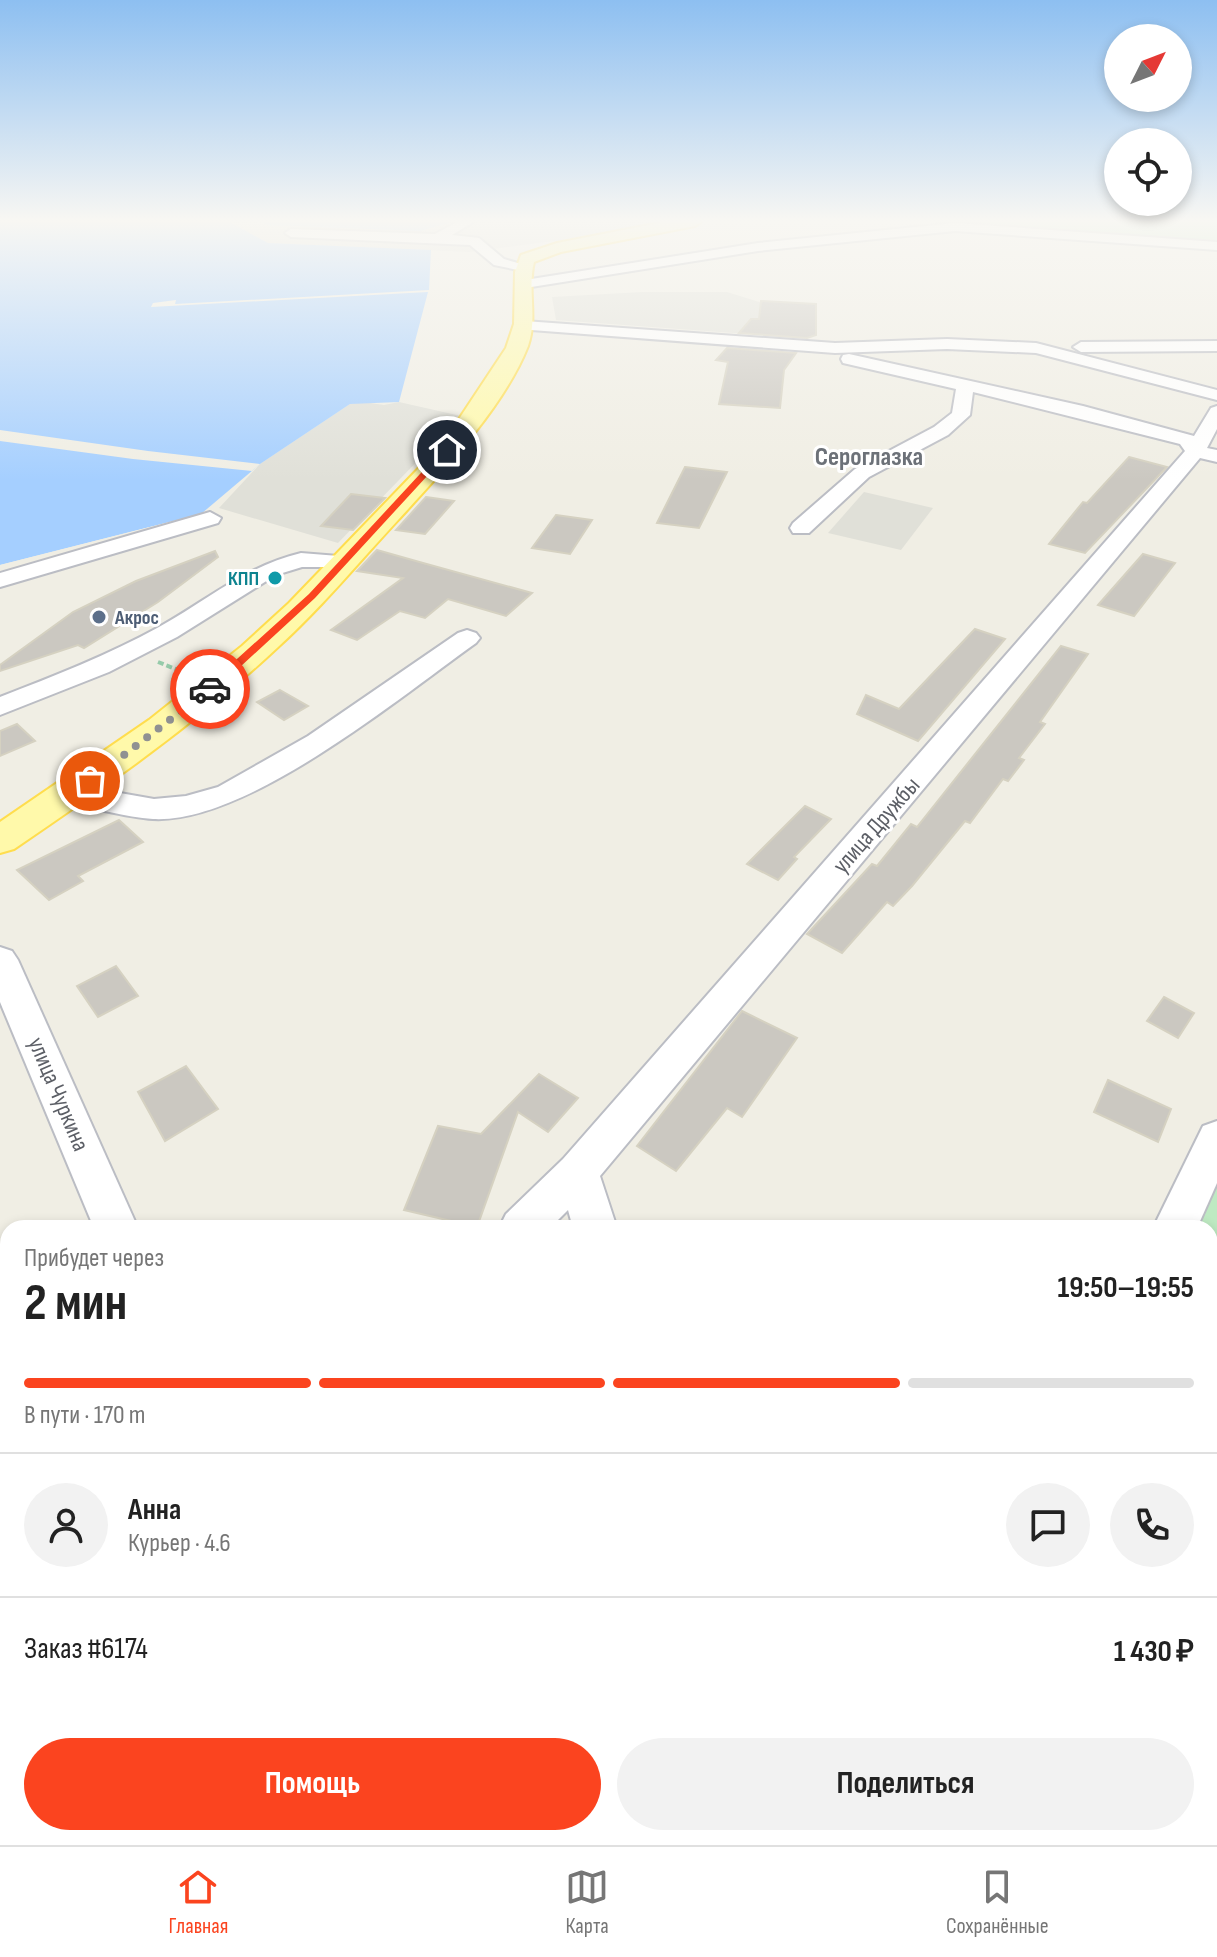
<!DOCTYPE html>
<html lang="ru">
<meta charset="utf-8">
<style>
:root{--surface:#fff;--page:#f2f2f2;--text:#222;--muted:#767676;--line:#e0e0e0;--accent:#fb441f}
body{margin:0;font-family:"Sofia Sans Condensed",sans-serif;background:var(--page);color:var(--text);height:100vh;display:flex;flex-direction:column;font-size:30px;white-space:nowrap}
*{box-sizing:border-box;margin:0}
p{font-size:26px;color:var(--muted)}
.icon{flex:none;width:44px;height:44px;fill:none;stroke:currentColor;stroke-width:2;stroke-linecap:round;stroke-linejoin:round}
.map{position:relative;flex:1;overflow:hidden}
.details{position:absolute;left:0px;top:1220px;width:1218px;height:626px;display:flex;flex-direction:column;background:var(--surface);border-radius:24px 24px 0 0;box-shadow:0 4px 12px #0003}
.details>*{flex:none}
.needle{width:52px;rotate:48deg}
.buttons{position:absolute;left:1104px;top:24px;display:grid;gap:16px}
.buttons a{display:grid;place-items:center;width:88px;height:88px;border-radius:50%;background:var(--surface);box-shadow:0 4px 12px #0003;font-size:40px}
.pin{position:absolute;display:grid;place-items:center;width:68px;height:68px;color:#fff;margin:-34px;border:4px solid #fff;border-radius:50%;box-shadow:0 2px 8px #0007}
.courier{position:absolute;display:grid;place-items:center;width:80px;height:80px;margin:-40px;border:6px solid #fb441f;border-radius:50%;background:#fff;color:#222;box-shadow:0 2px 10px #0007}
.overview em{font-style:normal;font-weight:700}
.overview div{display:flex;flex-direction:column-reverse}
.overview{display:flex;align-items:center;justify-content:space-between;height:136px;padding:0 24px}
h1{font-size:52px;font-weight:700;line-height:60px}
.bar{display:grid;grid-template-columns:repeat(4,1fr);gap:12px 8px;align-content:center;height:96px;padding:0 24px}
.bar i{height:10px;border-radius:6px;background:var(--line)}
.bar .selected{background:var(--accent)}
.bar p{grid-column:span 4}
.line{display:flex;align-items:center;gap:20px;padding:0 24px;border-top:2px solid var(--line)}
.line div{flex:1}
.round{display:grid;place-items:center;flex:none;width:84px;height:84px;border-radius:42px;background:var(--page)}
.cta{display:flex;gap:16px;margin-top:auto;padding:16px 24px}
.cta a{flex:1;height:92px;border-radius:48px;background:var(--accent);color:#fff;font-size:32px;font-weight:700;line-height:92px;text-align:center}
.cta a+a{background:var(--page);color:var(--text)}
.menu{display:flex;justify-content:space-around;align-items:center;height:112px;border-top:2px solid var(--line);background:var(--surface);font-size:22px;color:var(--muted)}
.menu a{display:grid;justify-items:center;gap:4px}
.menu .selected{color:var(--accent)}
.map>svg:first-child{display:block}
</style>
<div class="map">
<svg width="1217" height="1845" viewBox="0 0 1217 1845">
<rect width="100%" height="100%" fill="#f0eee4"/>
<!-- industrial -->
<g fill="#e0e0d8">
<polygon points="228,221 420,231 447,221 667,221 660,227 469,252 268,243"/>
<polygon points="642,292 727,292 772,306 786,337 556,320 552,297"/>
<polygon points="363,402 384,405 399,402 461,416 338,543 219,508 260,464 350,404"/>
<polygon points="864,492 933,508 901,550 828,533"/>
</g>
<!-- green -->
<g fill="#beeac2">
<polygon points="965,221 1217,221 1217,244 978,225"/>
<polygon points="1217,1182 1217,1351 1210,1335 1210,1228 1197,1228"/>
</g>
<!-- water -->
<g fill="#a5cfff">
<polygon points="0,221 228,221 268,243 431,250 429,290 175,304 176,300 153,303 151,307 428,292 399,402 350,404 260,464 201,514 0,565"/>
<polygon points="260,221 447,221 449,223 420,231 267,225"/>
</g>
<!-- pier -->
<g fill="#f0eee4">
<polygon points="0,430 148,451 260,464 252,471 133,459 0,441"/>
<polygon points="201,514 206,515 0,569 0,565"/>
</g>
<!-- building -->
<g fill="#cbc8c1" stroke="#d5d1c1" stroke-width="2">
<polygon points="761,301 816,304 816,335 807,338 739,333 751,319 759,319"/>
<polygon points="727,348 796,353 784,370 780,408 719,404 728,362 716,360"/>
<polygon points="1129,457 1167,467 1085,553 1049,544 1083,502 1087,503"/>
<polygon points="685,467 727,472 699,528 657,523"/>
<polygon points="351,494 385,498 353,530 321,526"/>
<polygon points="426,497 454,501 425,534 396,530"/>
<polygon points="556,515 592,520 570,554 532,548"/>
<polygon points="377,550 423,563 532,593 506,616 448,599 425,618 400,611 357,640 331,630 403,578 357,571"/>
<polygon points="215,551 218,557 158,602 84,648 78,645 0,671 0,665 73,612 136,581"/>
<polygon points="1143,554 1175,563 1134,616 1098,605"/>
<polygon points="975,629 1005,639 918,741 857,714 866,695 899,709"/>
<polygon points="1061,646 1088,654 1040,722 1045,724 1019,758 1024,760 1008,781 1003,779 970,823 965,821 912,886 893,906 887,902 842,953 807,934 872,864 877,866 911,824 917,827"/>
<polygon points="280,690 308,706 284,720 257,702"/>
<polygon points="17,724 35,741 0,756 0,731"/>
<polygon points="805,806 831,819 794,857 797,859 778,880 747,864"/>
<polygon points="119,820 143,842 78,876 83,881 49,900 17,870"/>
<polygon points="116,966 138,996 98,1017 77,986"/>
<polygon points="1164,997 1194,1013 1178,1038 1147,1021"/>
<polygon points="742,1011 797,1038 742,1117 727,1108 676,1171 637,1146"/>
<polygon points="186,1066 218,1109 165,1141 138,1092"/>
<polygon points="539,1074 578,1098 548,1132 518,1112 477,1227 404,1210 438,1126 481,1134"/>
<polygon points="1108,1080 1171,1109 1158,1142 1094,1112"/>
</g>
<g fill="none" stroke-linecap="round" stroke-linejoin="round">
<defs>
<g id="minor">
<polygon points="459,221 475,221 452,235 479,238 504,259 528,266 528,272 494,265 470,245 291,237 285,233 291,229 435,234"/>
<polygon points="955,223 1217,242 1217,250 955,231 758,251 525,288 518,284 525,280 758,243"/>
<polygon points="524,321 835,343 947,339 1036,343 1217,390 1217,400 1036,353 947,349 835,353 518,329 518,323"/>
<polygon points="1217,341 1217,351 1081,352 1073,347 1081,342"/>
<polygon points="849,354 1083,406 1194,436 1211,408 1217,406 1217,429 1207,448 1217,450 1217,462 1200,458 600,1176 617,1228 573,1228 568,1210 550,1228 499,1228 506,1214 563,1159 1185,451 1180,444 973,392 970,415 948,435 869,477 809,533 793,533 790,528 793,523 855,469 934,427 952,413 956,389 843,363 841,359 843,355"/>
<polygon points="210,512 221,518 218,523 0,587 0,573"/>
<path d="M 301,553 L 351,557 L 354,562 L 351,567 L 302,567 L 276,575 L 177,637 L 109,672 L 0,715 L 0,697 C 54,676 108,655 159,627 C 209,599 244,567 301,553 Z"/>
<path d="M 467,630 L 476,633 L 480,638 L 476,643 C 400,697 247,824 153,819 C 125,817 96,808 69,804 L 58,801 L 54,794 L 58,787 L 69,784 L 154,799 L 186,796 L 218,787 L 308,736 L 458,633 Z"/>
<polygon points="0,947 12,951 18,960 138,1228 94,1228 0,1002"/>
<polygon points="1217,1121 1217,1183 1197,1228 1153,1228 1203,1126"/>
<polygon points="8,1278 8,1326 0,1329 0,1281"/>
<polygon points="1210,1383 1217,1385 1217,1444 1210,1441"/>
<polygon points="8,1510 8,1565 0,1568 0,1513"/>
<polygon points="8,1726 8,1791 0,1794 0,1730"/>
<polygon points="212,1838 275,1838 272,1845 209,1845"/>
<polygon points="285,1838 352,1838 355,1845 288,1845"/>
<polygon points="797,1838 860,1838 863,1845 800,1845"/>
</g>
<path id="major" d="M 669,221 L 702,221 L 695,226 L 561,252 L 534,262 C 527,290 538,317 528,346 C 504,407 443,471 398,520 C 359,562 321,608 278,647 C 197,723 105,787 14,849 L 0,853 L 0,822 L 149,720 L 242,646 L 289,603 L 417,470 L 455,425 L 506,348 L 514,324 L 515,272 L 521,255 L 557,243 Z"/>
</defs>
<!-- minor casing -->
<use href="#minor" stroke="#bbbdc4" stroke-width="4"/>
<!-- major casing -->
<use href="#major" stroke="#ffdd4e" stroke-width="4"/>
<!-- path -->
<polyline stroke="#96cbaa" stroke-width="4" stroke-dasharray="6 3" stroke-linecap="butt" points="158,662 178,670 172,682"/>
<!-- minor -->
<use href="#minor" fill="#fff" fill-rule="evenodd"/>
<!-- major -->
<use href="#major" fill="#fff9aa" fill-rule="evenodd"/>
</g>
<!-- sky -->
<linearGradient id="sky" x2="0" y2="1"><stop stop-color="#8dbff1"/><stop offset="0.46" stop-color="#f8f7f3"/><stop offset="1" stop-color="#f8f7f3" stop-opacity="0"/></linearGradient>
<rect width="1217" height="480" fill="url(#sky)"/>
<!-- route -->
<polygon fill="#fb441f" points="444,448 451,450 315,598 214,691 206,691 206,687 309,594"/>
<g fill="none" stroke-linecap="round" stroke-linejoin="round">
<!-- done -->
<polyline stroke="#909192" stroke-width="8" stroke-dasharray="0 14.4" points="90,781 210,689"/>
</g>
<!-- markers -->
<circle fill="#0f9aa8" stroke="#fff" stroke-width="3" cx="275" cy="578" r="8"/>
<circle fill="#5c6f8a" stroke="#fff" stroke-width="3" cx="99" cy="617" r="8"/>
<g text-anchor="middle" stroke-width="6" stroke-linejoin="round" paint-order="stroke">
<!-- far-culture labels -->
<g font-size="20" font-weight="bold" fill="#0d838f" stroke="#fff" text-anchor="end">
<text x="259" y="585">КПП</text>
</g>
<!-- far-service labels -->
<g font-size="20" font-weight="bold" fill="#4e5e75" stroke="#fff" text-anchor="start">
<text x="115" y="624">Акрос</text>
</g>
<!-- street labels -->
<g font-size="24" fill="#5c5f66" stroke="#fff">
<text transform="translate(876 825) rotate(-49)" y="8">улица Дружбы</text>
<text transform="translate(59 1094) rotate(67)" y="8">улица Чуркина</text>
</g>
<!-- far-district labels -->
<g font-size="26" font-weight="bold" fill="#6c7178" stroke="#fff">
<text x="869" y="465">Сероглазка</text>
</g>
</g>
</svg>
<div class="buttons">
<a><svg class="needle" viewBox="-14 -14 28 28"><path d="M0-13l5 13h-10z" fill="#e53935"/><path d="M0 13l5-13h-10z" fill="#767676"/></svg></a>
<a><svg class="icon" aria-label="locate" viewBox="0 0 24 24"><circle cx="12" cy="12" r="6"/><path d="M12 2v4M12 18v4M2 12h4M18 12h4"/></svg></a>
</div>
<div class="pin" style="left:90px;top:781px;background:#ea580c"><svg class="icon" aria-label="bag" viewBox="0 0 24 24"><path d="M5 8h14l-1 12H6zM9 8a3 3 0 0 1 6 0"/></svg></div>
<div class="pin" style="left:447px;top:450px;background:#1f2937"><svg class="icon" aria-label="home" viewBox="0 0 24 24"><path d="M3 11l9-7 9 7M6 9v11h12V9"/></svg></div>
<div class="courier" style="left:210px;top:689px"><svg class="icon" aria-label="car" viewBox="0 0 24 24"><path d="M5 17H2v-5l4-1 3-4h7l3 4 3 1v5h-3M9 17h6M6 11h13"/><circle cx="7" cy="17" r="2"/><circle cx="17" cy="17" r="2"/></svg></div>
<section class="details">
<div class="overview"><div><h1>2 мин</h1><p>Прибудет через</p></div><em>19:50–19:55</em></div>
<div class="bar"><i class="selected"></i><i class="selected"></i><i class="selected"></i><i></i><p>В пути · 170 m</p></div>
<div class="line" style="height:144px"><a class="round"><svg class="icon" aria-label="person" viewBox="0 0 24 24"><circle cx="12" cy="8" r="4"/><path d="M4 21q1-7 8-7t8 7"/></svg></a><div><b>Анна</b><p>Курьер · 4.6</p></div><a class="round"><svg class="icon" aria-label="chat" viewBox="0 0 24 24"><path d="M4 5h16v11H9l-5 4z"/></svg></a><a class="round"><svg class="icon" aria-label="phone" viewBox="0 0 24 24"><path d="M5 4h4l2 5-3 2q2 4 5 5l2-3 5 2v4C11 20 4 13 5 4z"/></svg></a></div>
<div class="line" style="height:104px"><div>Заказ #6174</div><b>1 430 ₽</b></div>
<div class="cta"><a>Помощь</a><a>Поделиться</a></div>
</section>
</div>
<nav class="menu">
<a class="selected"><svg class="icon" aria-label="home" viewBox="0 0 24 24"><path d="M3 11l9-7 9 7M6 9v11h12V9"/></svg>Главная</a>
<a><svg class="icon" aria-label="map" viewBox="0 0 24 24"><path d="M3 6l6-2 6 2 6-2v14l-6 2-6-2-6 2zM9 4v14M15 6v14"/></svg>Карта</a>
<a><svg class="icon" aria-label="saved" viewBox="0 0 24 24"><path d="M7 4h10v16l-5-4-5 4z"/></svg>Сохранённые</a>
</nav>
